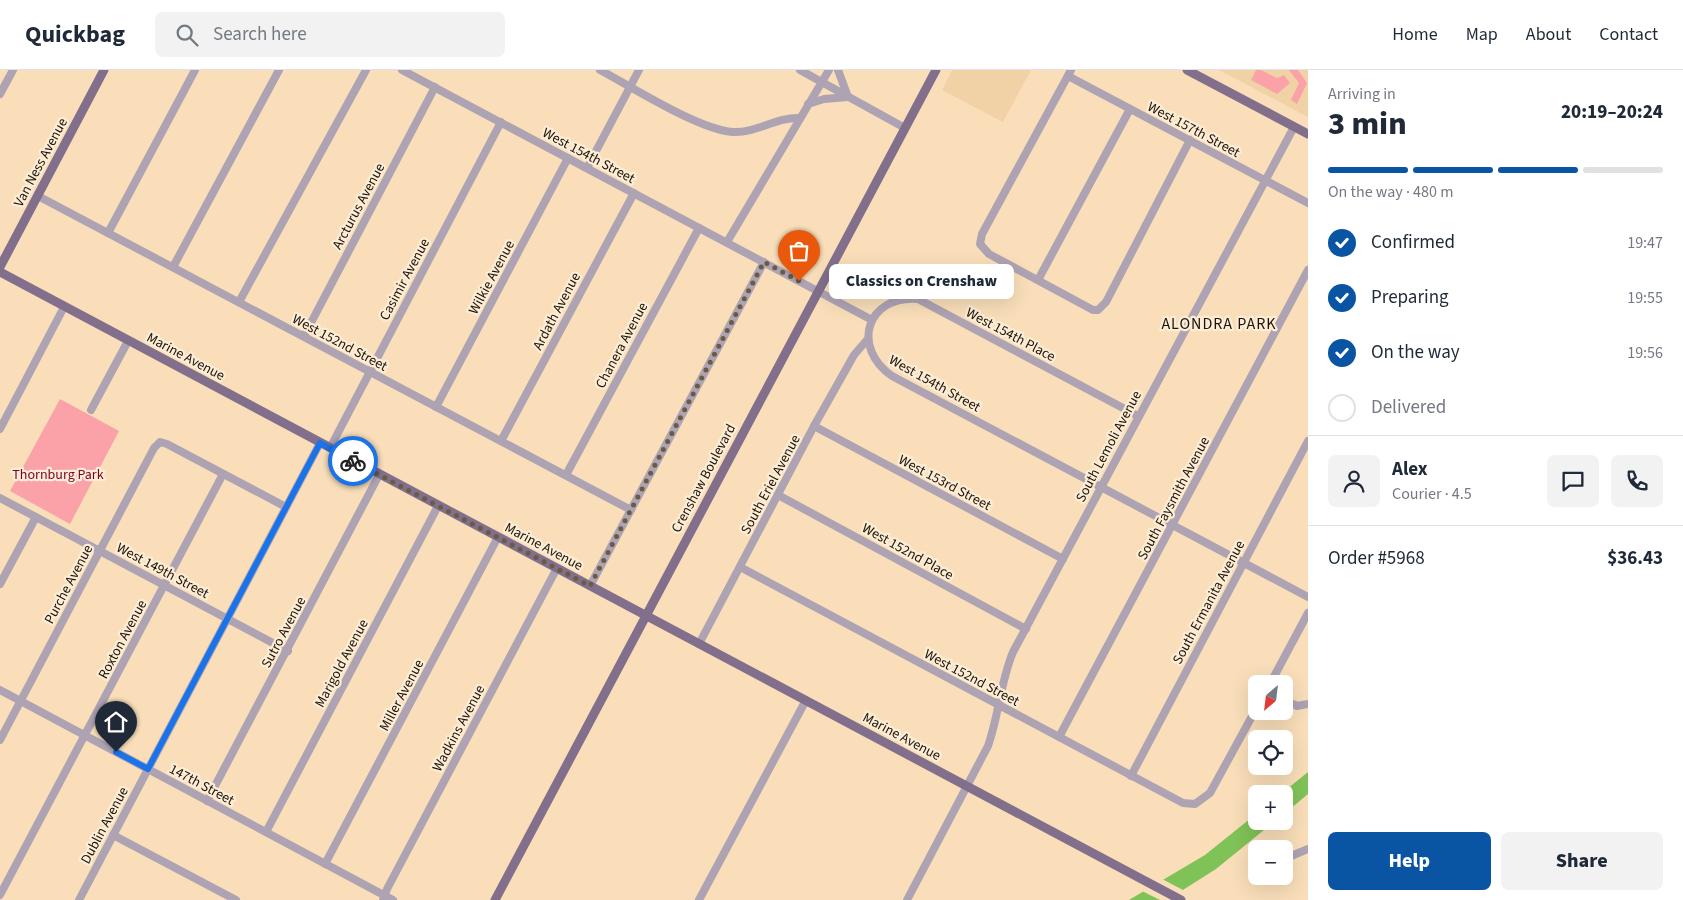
<!DOCTYPE html>
<meta charset="utf-8">
<style>
:root{--surface:#fff;--page:#f2f2f3;--text:#1f2937;--muted:#747a83;--line:#e0e1e3;--accent:#0954a3}
body{margin:0;font-family:"Source Sans 3",sans-serif;background:var(--page);color:var(--text);height:100vh;display:flex;flex-direction:column;font-size:19px;white-space:nowrap}
*{box-sizing:border-box;margin:0}
p{font-size:16px;color:var(--muted)}
.icon{flex:none;width:28px;height:28px;fill:none;stroke:currentColor;stroke-width:2;stroke-linecap:round;stroke-linejoin:round}
.map{position:relative;flex:1;overflow:hidden}
.drawer{display:flex;flex-direction:column;background:var(--surface);width:375px}
.drawer>*{flex:none}
.needle{width:32px;rotate:208deg}
.buttons{position:absolute;left:1248px;top:605px;display:grid;gap:10px}
.buttons a{display:grid;place-items:center;width:45px;height:45px;border-radius:8px;background:var(--surface);box-shadow:0 5px 20px #0002;font-size:25px}
.pin{position:absolute;display:grid;place-items:center;width:42px;height:42px;color:#fff;margin:-51px -21px;border-radius:50% 50% 50% 0;rotate:-45deg;box-shadow:0 0 5px #0007}
.pin .icon{rotate:45deg}
.courier{position:absolute;display:grid;place-items:center;width:50px;height:50px;margin:-25px;border:4px solid #1a73e8;border-radius:50%;background:#fff;color:#222;box-shadow:0 1px 6px #0007}
.bubble{position:absolute;height:35px;border-radius:8px;background:var(--surface);box-shadow:0 5px 20px #0002;font-size:16px;font-weight:800;line-height:35px;text-align:center}
.head em{font-style:normal;font-weight:800}
.head div{display:flex;flex-direction:column-reverse}
.head{display:flex;align-items:center;justify-content:space-between;height:85px;padding:0 20px}
h1{font-size:32px;font-weight:800;line-height:38px}
.bar{display:grid;grid-template-columns:repeat(4,1fr);gap:8px 5px;align-content:center;height:60px;padding:0 20px}
.bar i{height:6px;border-radius:4px;background:var(--line)}
.bar .active{background:var(--accent)}
.bar p{grid-column:span 4}
.line{display:flex;align-items:center;gap:12px;padding:0 20px;border-top:1px solid var(--line)}
.line div{flex:1}
.round{display:grid;place-items:center;flex:none;width:52px;height:52px;border-radius:8px;background:var(--page)}
ol{padding:0 20px;list-style:none}
li{display:flex;align-items:center;gap:15px;height:55px}
li p{margin-inline-start:auto}
li .icon{padding:5px;border-radius:50%;background:var(--accent);color:#fff;stroke-width:4}
li:last-child{color:var(--muted)}
li i{width:28px;height:28px;border:2px solid var(--line);border-radius:50%}
.action{display:flex;gap:10px;margin-top:auto;padding:10px 20px}
.action a{flex:1;height:58px;border-radius:8px;background:var(--accent);color:#fff;font-size:20px;font-weight:800;line-height:58px;text-align:center}
.action a+a{background:var(--page);color:var(--text)}
header{display:flex;align-items:center;gap:30px;box-sizing:border-box;height:70px;padding:0 25px;background:var(--surface);border-bottom:1px solid var(--line)}
header strong{font-size:24px}
nav{display:flex;gap:28px;margin-inline-start:auto;font-size:18px}
.search{width:350px;height:45px;background:var(--page);display:flex;align-items:center;gap:12px;box-sizing:border-box;padding:0 18px;border-radius:8px;color:var(--muted);font-size:19px}
main{display:flex;flex:1;min-height:0}
.map>svg:first-child{display:block}
</style>
<header>
<strong>Quickbag</strong>
<div class="search"><svg class="icon" aria-label="search" viewBox="0 0 24 24"><circle cx="10" cy="10" r="6"/><path d="M15 15l6 6"/></svg>Search here</div>
<nav><a>Home</a><a>Map</a><a>About</a><a>Contact</a></nav>
</header>
<main>
<div class="map">
<svg width="1308" height="830" viewBox="0 0 1308 830">
<rect width="100%" height="100%" fill="#f9deb9"/>
<!-- built -->
<g fill="#f1d1a6">
<polygon points="952,0 1031,0 1003,52 942,20"/>
<polygon points="1219,0 1308,0 1308,47"/>
</g>
<!-- green -->
<g fill="#faa2a8">
<polygon points="1256,0 1261,0 1277,8 1284,5 1290,13 1277,24 1251,10"/>
<polygon points="1289,0 1298,0 1307,13 1297,34 1291,30 1299,13"/>
<polygon points="60,329 119,361 70,454 10,421"/>
</g>
<!-- water -->
<g fill="#7fc257">
<polygon points="1308,702 1308,724 1284,744 1284,724 1281,724"/>
<polygon points="1256,744 1256,751 1275,751 1216,799 1167,830 1129,830 1205,785"/>
</g>
<!-- pier -->
<polygon fill="#f9deb9" points="1162,809 1185,821 1170,830 1160,830 1142,821"/>
<g fill="none" stroke-linecap="round" stroke-linejoin="round">
<!-- minor -->
<g stroke="#aea3b3" stroke-width="8">
<polyline points="402,0 872,250"/>
<path d="M 600,0 C 632,17 699,60 733,62 C 757,63 776,47 800,48"/>
<polyline points="800,0 905,58"/>
<polyline points="1071,0 982,164 980,174 989,184 1093,240 1098,240 1106,232 1190,70"/>
<polyline points="1068,6 1308,133"/>
<polyline points="0,24 13,0"/>
<polyline points="808,34 824,29 848,27 838,0"/>
<polyline points="587,98 639,0"/>
<polyline points="38,126 631,440"/>
<polyline points="108,163 195,0"/>
<polyline points="727,172 829,0"/>
<polyline points="173,197 279,0"/>
<polyline points="1038,210 1130,39"/>
<polyline points="239,232 366,0"/>
<polyline points="304,266 435,17"/>
<polyline points="436,337 568,88"/>
<polyline points="91,340 128,271"/>
<path d="M 1138,346 L 918,229 C 866,225 851,278 892,306 L 1308,527"/>
<polyline points="814,356 1063,489"/>
<polyline points="0,359 64,237"/>
<polyline points="501,371 634,123"/>
<polyline points="330,378 501,52"/>
<polyline points="566,405 699,158"/>
<polyline points="778,425 1026,559"/>
<polyline points="0,428 288,581"/>
<polyline points="740,497 1183,733 1195,734 1210,723 1256,639"/>
<polyline points="0,514 36,447"/>
<polyline points="590,516 764,192"/>
<polyline points="699,574 814,356 854,285 867,270"/>
<polyline points="1270,614 1308,543"/>
<polyline points="0,620 393,830"/>
<polyline points="1284,630 1297,636 1308,634"/>
<polyline points="1059,667 1308,200"/>
<polyline points="0,670 154,378 160,372 167,374 286,437"/>
<polyline points="1131,706 1308,371"/>
<polyline points="207,731 379,405"/>
<polyline points="266,762 438,436"/>
<polyline points="113,765 236,830"/>
<polyline points="1291,786 1308,779"/>
<polyline points="325,794 498,467"/>
<polyline points="0,825 223,404"/>
<polyline points="79,830 320,373"/>
<polyline points="383,830 387,819 557,498"/>
<polyline points="699,830 806,630"/>
<path d="M 907,830 L 988,676 C 999,645 1000,613 1013,582 L 1294,57"/>
</g>
<!-- major -->
<g stroke="#826f8b" stroke-width="9">
<polyline points="1187,0 1308,64"/>
<polyline points="0,197 104,0"/>
<polyline points="0,202 1181,830"/>
<polyline points="495,830 936,0"/>
</g>
</g>
<g fill="none" stroke-linecap="round" stroke-linejoin="round">
<!-- done -->
<polyline stroke="#6a5b45" stroke-width="5" stroke-dasharray="0 9" points="353,391 590,516 764,192 799,211"/>
<!-- route -->
<polyline stroke="#1a73e8" stroke-width="6" points="116,682 148,699 320,373 353,391"/>
</g>
<g text-anchor="middle" stroke-width="4.5" stroke-linejoin="round" paint-order="stroke">
<!-- street labels -->
<g font-size="14" fill="#1d1406" stroke="#fdedd7">
<text transform="translate(1194 59) rotate(28)" y="5">West 157th Street</text>
<text transform="translate(589 85) rotate(28)" y="5">West 154th Street</text>
<text transform="translate(40 92) rotate(-62)" y="5">Van Ness Avenue</text>
<text transform="translate(358 136) rotate(-62)" y="5">Arcturus Avenue</text>
<text transform="translate(491 207) rotate(-62)" y="5">Wilkie Avenue</text>
<text transform="translate(404 209) rotate(-62)" y="5">Casimir Avenue</text>
<text transform="translate(556 241) rotate(-62)" y="5">Ardath Avenue</text>
<text transform="translate(1011 264) rotate(28)" y="5">West 154th Place</text>
<text transform="translate(340 272) rotate(28)" y="5">West 152nd Street</text>
<text transform="translate(621 275) rotate(-62)" y="5">Chanera Avenue</text>
<text transform="translate(186 286) rotate(28)" y="5">Marine Avenue</text>
<text transform="translate(935 313) rotate(29)" y="5">West 154th Street</text>
<text transform="translate(1108 376) rotate(-62)" y="5">South Lemoli Avenue</text>
<text transform="translate(703 408) rotate(-62)" y="5">Crenshaw Boulevard</text>
<text transform="translate(945 412) rotate(28)" y="5">West 153rd Street</text>
<text transform="translate(770 414) rotate(-62)" y="5">South Eriel Avenue</text>
<text transform="translate(1173 428) rotate(-62)" y="5">South Faysmith Avenue</text>
<text transform="translate(544 476) rotate(28)" y="5">Marine Avenue</text>
<text transform="translate(908 481) rotate(29)" y="5">West 152nd Place</text>
<text transform="translate(163 500) rotate(28)" y="5">West 149th Street</text>
<text transform="translate(68 514) rotate(-62)" y="5">Purche Avenue</text>
<text transform="translate(1208 532) rotate(-62)" y="5">South Ermanita Avenue</text>
<text transform="translate(283 562) rotate(-62)" y="5">Sutro Avenue</text>
<text transform="translate(122 569) rotate(-62)" y="5">Roxton Avenue</text>
<text transform="translate(341 593) rotate(-62)" y="5">Marigold Avenue</text>
<text transform="translate(972 607) rotate(28)" y="5">West 152nd Street</text>
<text transform="translate(401 625) rotate(-62)" y="5">Miller Avenue</text>
<text transform="translate(458 658) rotate(-62)" y="5">Wadkins Avenue</text>
<text transform="translate(902 666) rotate(28)" y="5">Marine Avenue</text>
<text transform="translate(202 714) rotate(28)" y="5">147th Street</text>
<text transform="translate(104 755) rotate(-62)" y="5">Dublin Avenue</text>
</g>
<!-- park labels -->
<g font-size="14" fill="#7b0024" stroke="#fdedd7">
<text x="58" y="409">Thornburg Park</text>
</g>
<!-- quarter labels -->
<g font-size="16" letter-spacing="1" fill="#1d1406" stroke="#fdedd7">
<text x="1219" y="259">ALONDRA PARK</text>
</g>
</g>
</svg>
<div class="buttons">
<a><svg class="needle" viewBox="-14 -14 28 28"><path d="M0-13l5 13h-10z" fill="#e53935"/><path d="M0 13l5-13h-10z" fill="#747a83"/></svg></a>
<a><svg class="icon" aria-label="locate" viewBox="0 0 24 24"><circle cx="12" cy="12" r="6"/><path d="M12 2v4M12 18v4M2 12h4M18 12h4"/></svg></a>
<a>+</a>
<a>−</a>
</div>
<div class="pin" style="left:799px;top:211px;background:#ea580c"><svg class="icon" aria-label="bag" viewBox="0 0 24 24"><path d="M5 8h14l-1 12H6zM9 8a3 3 0 0 1 6 0"/></svg></div>
<div class="pin" style="left:116px;top:682px;background:#1f2937"><svg class="icon" aria-label="home" viewBox="0 0 24 24"><path d="M3 11l9-7 9 7M6 9v11h12V9"/></svg></div>
<div class="courier" style="left:353px;top:391px"><svg class="icon" aria-label="bike" viewBox="0 0 24 24"><circle cx="6" cy="16" r="4"/><circle cx="18" cy="16" r="4"/><path d="M6 16l4-8h5l3 8M10 8l3 8H6M13 5h3"/></svg></div>
<div class="bubble" style="left:829px;top:194px;width:185px">Classics on Crenshaw</div>
</div>
<section class="drawer">
<div class="head"><div><h1>3 min</h1><p>Arriving in</p></div><em>20:19–20:24</em></div>
<div class="bar"><i class="active"></i><i class="active"></i><i class="active"></i><i></i><p>On the way · 480 m</p></div>
<ol>
<li><svg class="icon" aria-label="check" viewBox="0 0 24 24"><path d="M5 12l5 5 9-10"/></svg>Confirmed<p>19:47</p></li>
<li><svg class="icon" aria-label="check" viewBox="0 0 24 24"><path d="M5 12l5 5 9-10"/></svg>Preparing<p>19:55</p></li>
<li><svg class="icon" aria-label="check" viewBox="0 0 24 24"><path d="M5 12l5 5 9-10"/></svg>On the way<p>19:56</p></li>
<li><i></i>Delivered</li>
</ol>
<div class="line" style="height:90px"><a class="round"><svg class="icon" aria-label="person" viewBox="0 0 24 24"><circle cx="12" cy="8" r="4"/><path d="M4 21q1-7 8-7t8 7"/></svg></a><div><b>Alex</b><p>Courier · 4.5</p></div><a class="round"><svg class="icon" aria-label="chat" viewBox="0 0 24 24"><path d="M4 5h16v11H9l-5 4z"/></svg></a><a class="round"><svg class="icon" aria-label="phone" viewBox="0 0 24 24"><path d="M5 4h4l2 5-3 2q2 4 5 5l2-3 5 2v4C11 20 4 13 5 4z"/></svg></a></div>
<div class="line" style="height:65px"><div>Order #5968</div><b>$36.43</b></div>
<div class="action"><a>Help</a><a>Share</a></div>
</section>
</main>
